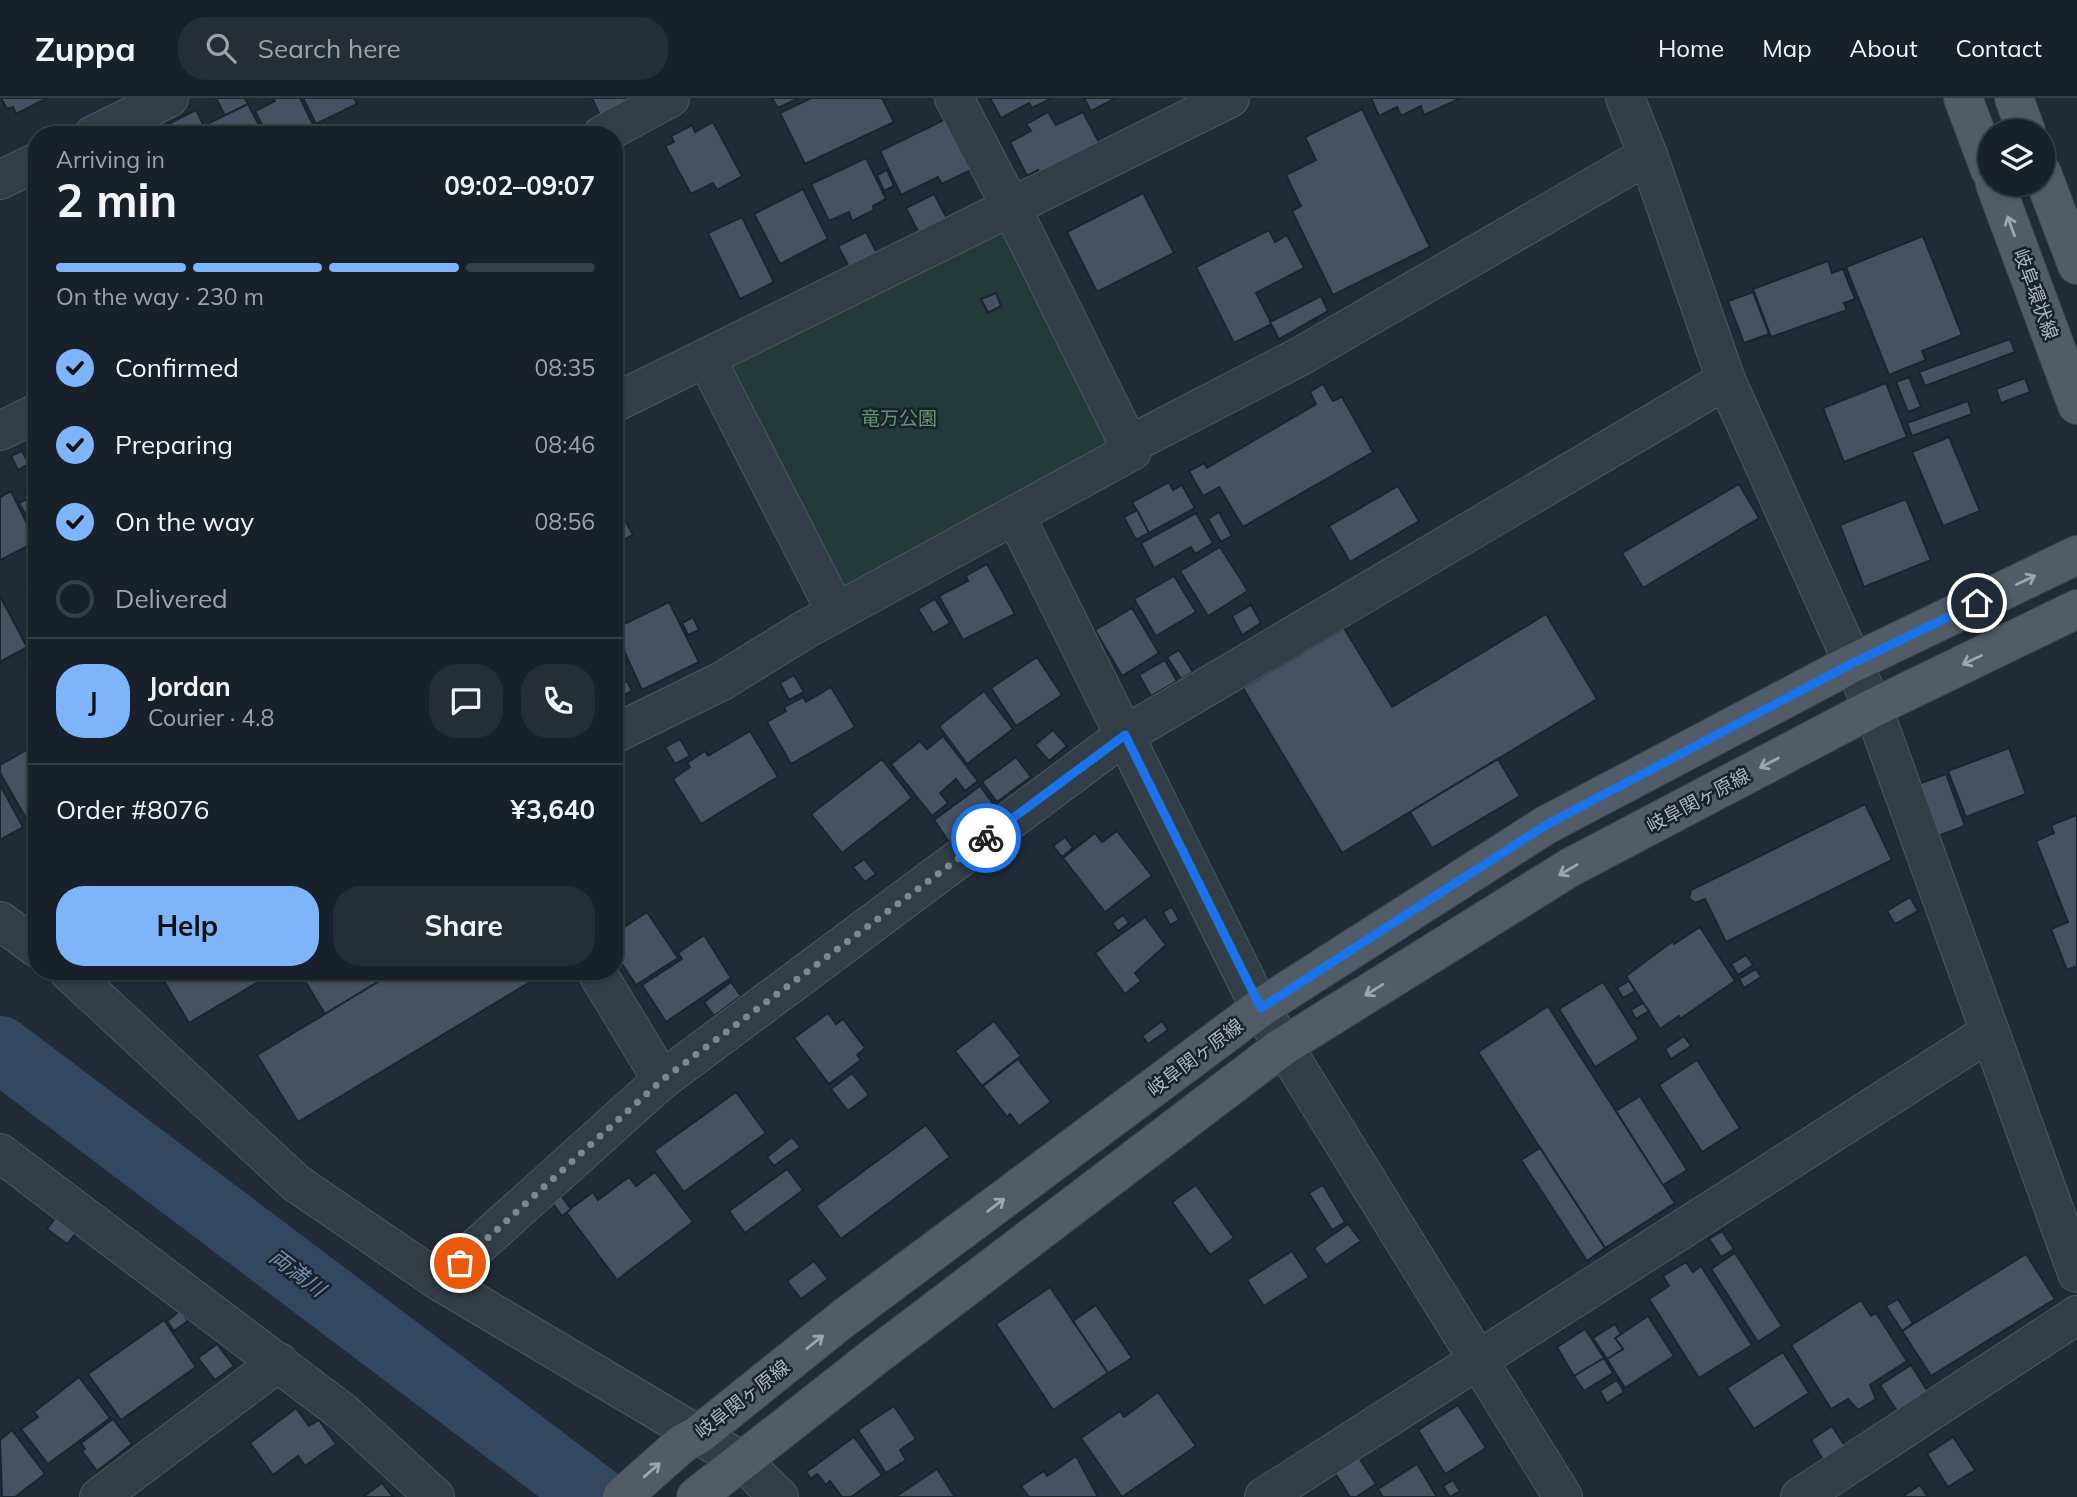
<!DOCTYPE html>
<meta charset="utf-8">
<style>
:root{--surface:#182029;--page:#252d35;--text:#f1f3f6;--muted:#9fa3a8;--line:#363e46;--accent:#7eb4f9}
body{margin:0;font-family:Mulish,"Noto Sans JP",sans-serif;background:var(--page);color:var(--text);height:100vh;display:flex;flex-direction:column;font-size:26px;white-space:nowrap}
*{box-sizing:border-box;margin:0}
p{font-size:23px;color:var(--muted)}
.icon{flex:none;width:38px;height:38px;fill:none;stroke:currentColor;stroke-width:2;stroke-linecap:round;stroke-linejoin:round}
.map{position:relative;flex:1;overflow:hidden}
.details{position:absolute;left:28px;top:28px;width:595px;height:854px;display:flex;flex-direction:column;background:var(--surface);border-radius:28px;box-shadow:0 2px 5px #0004,0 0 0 2px var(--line)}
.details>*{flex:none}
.fabs{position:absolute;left:1978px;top:21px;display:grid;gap:14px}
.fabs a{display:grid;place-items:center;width:77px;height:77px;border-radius:50%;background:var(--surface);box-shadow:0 2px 5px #0004,0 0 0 2px var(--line);font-size:35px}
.pin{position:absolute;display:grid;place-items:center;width:60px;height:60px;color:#fff;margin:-30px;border:4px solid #fff;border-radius:50%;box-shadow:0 2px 7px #0007}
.courier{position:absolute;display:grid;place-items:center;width:70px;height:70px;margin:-35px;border:5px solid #1a73e8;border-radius:50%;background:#fff;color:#222;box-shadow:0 2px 9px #0007}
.head em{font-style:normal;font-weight:700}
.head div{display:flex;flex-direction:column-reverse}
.head{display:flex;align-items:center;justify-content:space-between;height:119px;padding:0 28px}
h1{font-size:46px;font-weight:700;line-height:52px}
.bar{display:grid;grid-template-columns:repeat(4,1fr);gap:10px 7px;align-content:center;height:84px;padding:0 28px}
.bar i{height:9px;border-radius:5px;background:var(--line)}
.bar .active{background:var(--accent)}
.bar p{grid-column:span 4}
.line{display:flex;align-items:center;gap:18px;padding:0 28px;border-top:2px solid var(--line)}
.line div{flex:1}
.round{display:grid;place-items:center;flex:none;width:74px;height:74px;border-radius:28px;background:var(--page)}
ol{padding:0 28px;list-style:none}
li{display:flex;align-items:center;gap:21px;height:77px}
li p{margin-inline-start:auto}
li .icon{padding:7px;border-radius:50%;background:var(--accent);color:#111;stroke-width:4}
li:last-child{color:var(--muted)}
li i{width:38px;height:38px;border:4px solid var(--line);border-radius:50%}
.action{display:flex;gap:14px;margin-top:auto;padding:14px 28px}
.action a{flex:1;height:80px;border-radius:28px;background:var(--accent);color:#111;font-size:28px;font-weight:700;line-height:80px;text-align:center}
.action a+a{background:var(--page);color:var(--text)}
header{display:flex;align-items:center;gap:42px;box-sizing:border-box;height:98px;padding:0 35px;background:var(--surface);border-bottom:2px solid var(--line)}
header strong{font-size:33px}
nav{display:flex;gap:38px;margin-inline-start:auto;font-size:24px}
.search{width:490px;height:63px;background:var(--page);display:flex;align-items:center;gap:18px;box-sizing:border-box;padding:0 24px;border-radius:28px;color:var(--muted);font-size:26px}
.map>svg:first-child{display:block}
</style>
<header>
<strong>Zuppa</strong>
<div class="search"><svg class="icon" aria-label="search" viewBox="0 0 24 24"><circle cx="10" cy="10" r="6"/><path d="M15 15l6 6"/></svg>Search here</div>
<nav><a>Home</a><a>Map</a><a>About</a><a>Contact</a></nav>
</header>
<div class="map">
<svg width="2077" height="1399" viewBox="0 0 2077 1399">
<rect width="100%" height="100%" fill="#202b37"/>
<!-- green -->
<polygon fill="#23393a" points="1006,124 1119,347 840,498 723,265"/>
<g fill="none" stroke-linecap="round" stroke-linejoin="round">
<!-- river -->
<polyline stroke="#334860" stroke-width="66" points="0,951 594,1399"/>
</g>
<!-- building -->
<g fill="#465262" stroke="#1b242e" stroke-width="2">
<polygon points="1,0 47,0 16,16 13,9 7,11"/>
<polygon points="216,0 245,0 248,6 225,18"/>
<polygon points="273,0 300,0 316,33 308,37 267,37 255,13 275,3"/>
<polygon points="303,0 354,0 357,6 316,26"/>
<polygon points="592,0 626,0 630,9 602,22"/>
<polygon points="772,0 799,0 778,10"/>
<polygon points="811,0 882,0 894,24 805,66 780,15"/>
<polygon points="990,0 1052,0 1032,10 1029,5 1001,20"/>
<polygon points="1084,0 1116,0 1091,13"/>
<polygon points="1371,0 1461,0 1424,17 1421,8 1401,18 1397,9 1379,18"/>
<polygon points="248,6 264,37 215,37 209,25"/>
<polygon points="1362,11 1430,149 1333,197 1292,113 1301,108 1286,77 1316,62 1305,39"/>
<polygon points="196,12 208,37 163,37 160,30"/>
<polygon points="1048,14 1056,27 1083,14 1102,50 1043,81 1038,72 1027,78 1010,44 1031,33 1026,26"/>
<polygon points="950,19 975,70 942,86 938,79 901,97 880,53"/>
<polygon points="713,24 742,78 717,92 713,85 691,96 665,48 674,44 671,38 692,27 695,34"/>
<polygon points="866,60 886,101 873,108 874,112 852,123 849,114 829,123 811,86"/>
<polygon points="887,72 894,88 884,93 877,77"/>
<polygon points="803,91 828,141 780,166 754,116"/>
<polygon points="1143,95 1174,155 1097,194 1067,134"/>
<polygon points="934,96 949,124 921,139 906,110"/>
<polygon points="742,119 774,184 740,201 708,135"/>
<polygon points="1269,132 1275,144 1287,137 1304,170 1256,195 1272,226 1234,245 1196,169"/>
<polygon points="866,134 878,157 850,171 838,148"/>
<polygon points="1923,138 1962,237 1922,253 1926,262 1889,277 1846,169"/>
<polygon points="1828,163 1832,175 1843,171 1855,201 1844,205 1847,212 1771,239 1753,191"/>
<polygon points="1753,194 1769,236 1744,245 1728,203"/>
<polygon points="996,195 1001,208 988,215 981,201"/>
<polygon points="1321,198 1328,213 1279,241 1270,224"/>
<polygon points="2010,241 2015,254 1925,288 1919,274"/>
<polygon points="1909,279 1921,309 1908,314 1896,284"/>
<polygon points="2025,280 2030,294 2001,305 1996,291"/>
<polygon points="1886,285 1907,339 1844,364 1823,310"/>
<polygon points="1323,286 1333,303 1342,299 1373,354 1243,429 1219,389 1203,398 1189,373 1204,365 1207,370 1316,306 1310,294"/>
<polygon points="1968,303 1972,316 1912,338 1907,325"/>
<polygon points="1949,339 1980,413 1943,428 1912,354"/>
<polygon points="22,353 29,366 18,372 11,358"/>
<polygon points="1169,384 1173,392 1182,387 1195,410 1149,435 1132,404"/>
<polygon points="37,385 37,437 19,405 29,400 25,392"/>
<polygon points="1739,386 1759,420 1643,490 1622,455"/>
<polygon points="1398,388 1419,423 1350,464 1329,428"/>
<polygon points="11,393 36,444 0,462 0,399"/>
<polygon points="614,401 633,437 614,447"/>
<polygon points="1906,401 1931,462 1864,489 1840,427"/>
<polygon points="1137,412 1149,435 1136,442 1124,419"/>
<polygon points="1219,414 1232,438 1221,444 1208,421"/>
<polygon points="1196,415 1213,445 1195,456 1191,449 1154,470 1141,445"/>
<polygon points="1220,449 1248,493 1208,518 1180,473"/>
<polygon points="987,466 1015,516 963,542 939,498 968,483 966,478"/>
<polygon points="1174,478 1196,514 1156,538 1134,501"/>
<polygon points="37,482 37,509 26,488"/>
<polygon points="0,498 27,549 0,564"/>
<polygon points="935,501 950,525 933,535 918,511"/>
<polygon points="669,504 699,564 642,592 614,531"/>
<polygon points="1251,507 1261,525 1242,537 1232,518"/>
<polygon points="1132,510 1159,555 1122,578 1095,532"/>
<polygon points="1546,516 1597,601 1342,755 1243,590 1344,530 1392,609"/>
<polygon points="693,519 699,532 688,537 682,525"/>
<polygon points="1179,552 1193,574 1181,581 1167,559"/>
<polygon points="614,556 624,585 627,583 632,593 614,602"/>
<polygon points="35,558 37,561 37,585 25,564"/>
<polygon points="1037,559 1062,597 1016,628 991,590"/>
<polygon points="1165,562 1177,583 1151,598 1139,577"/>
<polygon points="794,577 804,594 789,602 780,585"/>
<polygon points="831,589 855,629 791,666 767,624 786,613 784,609 803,599 806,604"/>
<polygon points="984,593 1013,631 967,666 939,628"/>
<polygon points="1053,632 1067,648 1049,663 1035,647"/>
<polygon points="750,633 778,679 701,726 673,681 690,669 687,665 705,653 708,658"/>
<polygon points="943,638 978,683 965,693 956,681 940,695 948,705 932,718 891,666 920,643 927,651"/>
<polygon points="680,641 690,658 675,666 665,649"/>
<polygon points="37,646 37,717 27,722 0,675 0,667"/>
<polygon points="2009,650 2026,696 1966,719 1948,673"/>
<polygon points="1016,659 1031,679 997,704 982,684"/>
<polygon points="882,661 912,700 842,755 811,716"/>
<polygon points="1498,661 1520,698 1432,750 1410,714"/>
<polygon points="1946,676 1965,728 1932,740 1913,688"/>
<polygon points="0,687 23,729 0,742"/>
<polygon points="980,688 996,710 949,744 934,722"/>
<polygon points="1865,706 1892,762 1726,844 1705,801 1695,805 1689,800 1691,792"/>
<polygon points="2077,717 2077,868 2067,872 2051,831 2068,824 2036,743 2054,735 2051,727"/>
<polygon points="1117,733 1152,778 1105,814 1063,760 1095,735 1102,744"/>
<polygon points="1065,739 1073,750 1062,759 1053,748"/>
<polygon points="864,761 876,776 865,784 853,769"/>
<polygon points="1910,799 1918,813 1895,826 1887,813"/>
<polygon points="1172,809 1179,822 1170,827 1163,814"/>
<polygon points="647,814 678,860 636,887 614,854 614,836"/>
<polygon points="1123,817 1129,825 1118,833 1112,825"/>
<polygon points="1145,819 1166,847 1135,875 1141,883 1125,896 1095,855"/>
<polygon points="1700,829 1735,883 1680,921 1679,918 1660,931 1626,878 1673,843 1674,846"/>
<polygon points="704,837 731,880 666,924 642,887 682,861 678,855"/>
<polygon points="1746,857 1753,867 1738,877 1731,866"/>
<polygon points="1756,871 1761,879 1744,890 1739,881"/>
<polygon points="158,873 277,873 189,925"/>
<polygon points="299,873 396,873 325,916"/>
<polygon points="396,873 533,873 537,880 298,1024 257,957"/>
<polygon points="1629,883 1635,893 1623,900 1617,890"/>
<polygon points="731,884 741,898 714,918 704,904"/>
<polygon points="1603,884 1639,941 1595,969 1559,911"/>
<polygon points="1643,905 1649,913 1636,921 1631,912"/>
<polygon points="1548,908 1675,1105 1605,1150 1478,954"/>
<polygon points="828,915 836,926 843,921 865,950 857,957 861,962 829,986 794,940"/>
<polygon points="994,923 1021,958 982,988 955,953"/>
<polygon points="1162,923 1168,932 1148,946 1142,938"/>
<polygon points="1684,938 1691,948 1671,961 1665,951"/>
<polygon points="1018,961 1051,1004 1019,1028 1010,1016 1007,1019 983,988"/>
<polygon points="1697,962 1740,1030 1702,1054 1659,987"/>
<polygon points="852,975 869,997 848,1013 831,991"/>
<polygon points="736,994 766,1035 684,1094 654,1053"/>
<polygon points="1640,998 1687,1072 1663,1087 1616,1013"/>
<polygon points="926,1027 950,1059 841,1141 816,1108"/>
<polygon points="792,1039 800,1049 774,1068 767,1059"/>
<polygon points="1540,1050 1605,1150 1587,1163 1521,1062"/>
<polygon points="787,1071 803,1092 745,1135 729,1113"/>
<polygon points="655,1074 693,1124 617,1182 566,1114 593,1094 598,1102 629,1079 636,1088"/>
<polygon points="1196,1087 1234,1140 1210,1157 1172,1104"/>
<polygon points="1323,1087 1345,1124 1332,1132 1309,1095"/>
<polygon points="554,1088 571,1111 562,1118 545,1095"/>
<polygon points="56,1119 77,1134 67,1146 47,1131"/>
<polygon points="1348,1126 1361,1143 1326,1167 1314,1150"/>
<polygon points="1722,1133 1734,1151 1721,1159 1709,1141"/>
<polygon points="1292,1153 1309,1179 1264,1208 1247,1182"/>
<polygon points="1735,1155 1782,1228 1758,1244 1711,1171"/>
<polygon points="2026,1156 2055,1201 1931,1278 1902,1233"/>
<polygon points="814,1163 828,1181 801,1201 787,1183"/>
<polygon points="1686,1164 1693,1174 1701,1168 1752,1247 1699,1280 1649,1201 1669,1188 1663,1178"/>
<polygon points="1050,1189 1108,1275 1053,1312 996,1226"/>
<polygon points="1898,1201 1913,1225 1902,1233 1886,1208"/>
<polygon points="1861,1202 1871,1218 1876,1215 1907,1263 1870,1287 1876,1301 1858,1312 1848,1301 1831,1311 1791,1247"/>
<polygon points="1096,1207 1132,1260 1108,1275 1073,1223"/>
<polygon points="180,1213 188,1223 174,1233 167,1223"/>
<polygon points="1648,1218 1674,1258 1625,1290 1607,1261 1623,1251 1615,1240"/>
<polygon points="164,1222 196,1269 121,1322 88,1276"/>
<polygon points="1615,1226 1621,1236 1615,1240 1623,1251 1607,1261 1593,1240"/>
<polygon points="1585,1231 1604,1260 1574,1278 1557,1249"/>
<polygon points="217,1246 234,1268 215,1282 198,1260"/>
<polygon points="1783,1254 1809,1295 1754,1331 1727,1290"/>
<polygon points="1604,1260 1613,1275 1584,1293 1574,1278"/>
<polygon points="1911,1267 1932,1300 1901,1319 1880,1287"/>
<polygon points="79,1279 110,1320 48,1366 21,1331 38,1319 34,1314"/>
<polygon points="1617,1282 1624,1294 1607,1305 1600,1293"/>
<polygon points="1158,1294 1196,1348 1122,1399 1081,1340 1120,1313 1124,1319"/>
<polygon points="1458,1307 1486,1350 1445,1376 1418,1332"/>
<polygon points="894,1308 916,1341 900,1352 906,1362 886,1375 858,1332"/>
<polygon points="296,1310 309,1328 319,1322 336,1346 305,1368 298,1358 273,1377 250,1345"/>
<polygon points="113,1321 132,1346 97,1373 82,1353 85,1351 81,1345"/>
<polygon points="1832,1328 1845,1348 1823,1362 1811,1342"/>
<polygon points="12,1332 45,1376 15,1399 2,1399 0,1342"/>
<polygon points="854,1339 882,1377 851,1399 842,1399 830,1383 826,1387 817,1376 811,1381 806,1374"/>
<polygon points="1953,1339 1975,1372 1948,1389 1927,1356"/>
<polygon points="1076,1358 1098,1399 1029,1399 1021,1388 1044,1373 1047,1378"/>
<polygon points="1359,1360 1376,1386 1356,1399 1350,1399 1335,1375"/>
<polygon points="1417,1366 1437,1399 1383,1399 1378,1391"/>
<polygon points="937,1371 955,1399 895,1399"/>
<polygon points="1453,1382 1460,1393 1450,1399 1443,1388"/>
<polygon points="382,1385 393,1399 363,1399"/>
<polygon points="1920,1387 1928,1399 1902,1399"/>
</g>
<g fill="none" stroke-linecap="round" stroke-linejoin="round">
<defs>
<g id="minor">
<polyline points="1625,0 1648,57 1726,282 1873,610 2077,1175"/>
<polyline points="93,37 169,0"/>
<polyline points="602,37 670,0"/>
<polyline points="0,82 37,64"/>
<polyline points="706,260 836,514"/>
<polyline points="614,305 1011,109 954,0"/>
<polyline points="0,333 37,315"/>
<polyline points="1131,346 1299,259 1648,57"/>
<polyline points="1015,417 1260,910 1563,1399"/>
<polyline points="614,636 722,583 806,531 1132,353 1011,109 1230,0"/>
<polyline points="0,823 37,850"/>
<polyline points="68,873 296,1085 439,1183 742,1363 779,1399"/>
<polyline points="596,873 662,982"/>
<polyline points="0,1055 344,1315 435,1399"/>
<polyline points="439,1183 662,982 1125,637 1726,282"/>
<polyline points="99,1399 279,1264"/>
<polyline points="1264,1399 1990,934"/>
<polyline points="1800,1399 2077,1217"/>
</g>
<g id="major">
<polyline points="1963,0 1990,72"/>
<polyline points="2014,0 2026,33"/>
<polyline points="2042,75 2077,167"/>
<polyline points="1995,86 2077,307"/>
<polyline points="622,1399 683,1345 698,1337 844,1220 1260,910 1546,727 1851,566 2077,457"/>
<polyline points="696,1399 874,1259 1282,949 1569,770 1873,610 2077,511"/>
</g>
</defs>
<!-- minor casing -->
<use href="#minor" stroke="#4e5863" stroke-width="40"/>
<!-- major casing -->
<use href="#major" stroke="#3d4651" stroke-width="40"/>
<!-- minor -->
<use href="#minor" stroke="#333d48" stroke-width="38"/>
<!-- major -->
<use href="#major" stroke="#515c68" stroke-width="38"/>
</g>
<!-- one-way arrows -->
<defs><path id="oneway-shaft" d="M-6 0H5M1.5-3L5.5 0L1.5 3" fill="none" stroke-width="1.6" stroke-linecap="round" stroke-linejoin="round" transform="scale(1.75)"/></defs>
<g stroke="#9ba6b2">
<use href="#oneway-shaft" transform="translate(2011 128) rotate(-110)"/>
<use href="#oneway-shaft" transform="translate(2026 482) rotate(-26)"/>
<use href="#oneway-shaft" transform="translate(1972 562) rotate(154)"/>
<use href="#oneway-shaft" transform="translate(1769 665) rotate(152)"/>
<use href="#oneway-shaft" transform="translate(1568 772) rotate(150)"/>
<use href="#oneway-shaft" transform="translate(1374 892) rotate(148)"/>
<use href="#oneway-shaft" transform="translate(996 1107) rotate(-37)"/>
<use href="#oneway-shaft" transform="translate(815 1244) rotate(-39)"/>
<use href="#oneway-shaft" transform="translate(652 1372) rotate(-41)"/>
</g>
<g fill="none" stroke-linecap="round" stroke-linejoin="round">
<!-- done -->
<polyline stroke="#7c8793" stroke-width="7" stroke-dasharray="0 12.6" points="460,1165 662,982 986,740"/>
<!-- route -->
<polyline stroke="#1a73e8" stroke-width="9" points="986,740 1125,637 1261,910 1546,727 1851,566 1977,505"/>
</g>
<g text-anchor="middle" stroke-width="5" stroke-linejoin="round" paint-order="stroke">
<!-- street labels -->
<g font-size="19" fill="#adb8c5" stroke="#19222c">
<text transform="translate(2036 196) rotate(70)" y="7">岐阜環状線</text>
<text transform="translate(1698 702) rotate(-28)" y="7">岐阜関ヶ原線</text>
<text transform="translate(1195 959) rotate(-37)" y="7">岐阜関ヶ原線</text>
<text transform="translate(742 1301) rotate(-38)" y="7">岐阜関ヶ原線</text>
</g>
<!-- park labels -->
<g font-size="19" fill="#65956e" stroke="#19222c">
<text x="899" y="327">竜万公園</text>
</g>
<!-- water labels -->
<g font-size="21" font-style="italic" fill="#7490ae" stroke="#19222c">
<text transform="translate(297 1175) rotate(37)" y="7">両満川</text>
</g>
</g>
</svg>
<div class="fabs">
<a><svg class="icon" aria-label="layers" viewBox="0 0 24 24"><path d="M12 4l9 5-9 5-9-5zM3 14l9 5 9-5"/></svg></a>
</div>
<div class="pin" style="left:460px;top:1165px;background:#ea580c"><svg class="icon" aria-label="bag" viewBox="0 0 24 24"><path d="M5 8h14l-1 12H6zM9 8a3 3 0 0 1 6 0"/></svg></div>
<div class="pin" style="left:1977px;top:505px;background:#1f2937"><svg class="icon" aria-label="home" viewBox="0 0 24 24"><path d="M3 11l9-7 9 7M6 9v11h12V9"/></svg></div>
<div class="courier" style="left:986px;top:740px"><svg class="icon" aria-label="bike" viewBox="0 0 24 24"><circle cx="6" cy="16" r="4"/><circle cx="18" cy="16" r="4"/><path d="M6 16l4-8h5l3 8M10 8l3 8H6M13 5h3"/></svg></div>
<section class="details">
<div class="head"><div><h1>2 min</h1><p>Arriving in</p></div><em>09:02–09:07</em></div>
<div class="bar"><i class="active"></i><i class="active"></i><i class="active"></i><i></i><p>On the way · 230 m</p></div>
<ol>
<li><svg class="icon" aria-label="check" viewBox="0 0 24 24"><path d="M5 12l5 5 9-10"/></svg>Confirmed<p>08:35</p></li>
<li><svg class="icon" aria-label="check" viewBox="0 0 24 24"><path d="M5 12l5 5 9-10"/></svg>Preparing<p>08:46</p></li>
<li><svg class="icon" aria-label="check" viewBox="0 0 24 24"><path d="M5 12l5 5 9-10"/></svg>On the way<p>08:56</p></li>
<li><i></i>Delivered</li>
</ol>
<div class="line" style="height:126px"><b class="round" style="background:var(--accent);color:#111">J</b><div><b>Jordan</b><p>Courier · 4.8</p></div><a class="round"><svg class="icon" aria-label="chat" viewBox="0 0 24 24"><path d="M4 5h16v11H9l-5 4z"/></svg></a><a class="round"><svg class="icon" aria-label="phone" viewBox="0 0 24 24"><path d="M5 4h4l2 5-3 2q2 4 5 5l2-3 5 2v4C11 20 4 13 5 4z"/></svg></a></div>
<div class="line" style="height:91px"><div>Order #8076</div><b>¥3,640</b></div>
<div class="action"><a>Help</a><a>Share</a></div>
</section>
</div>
